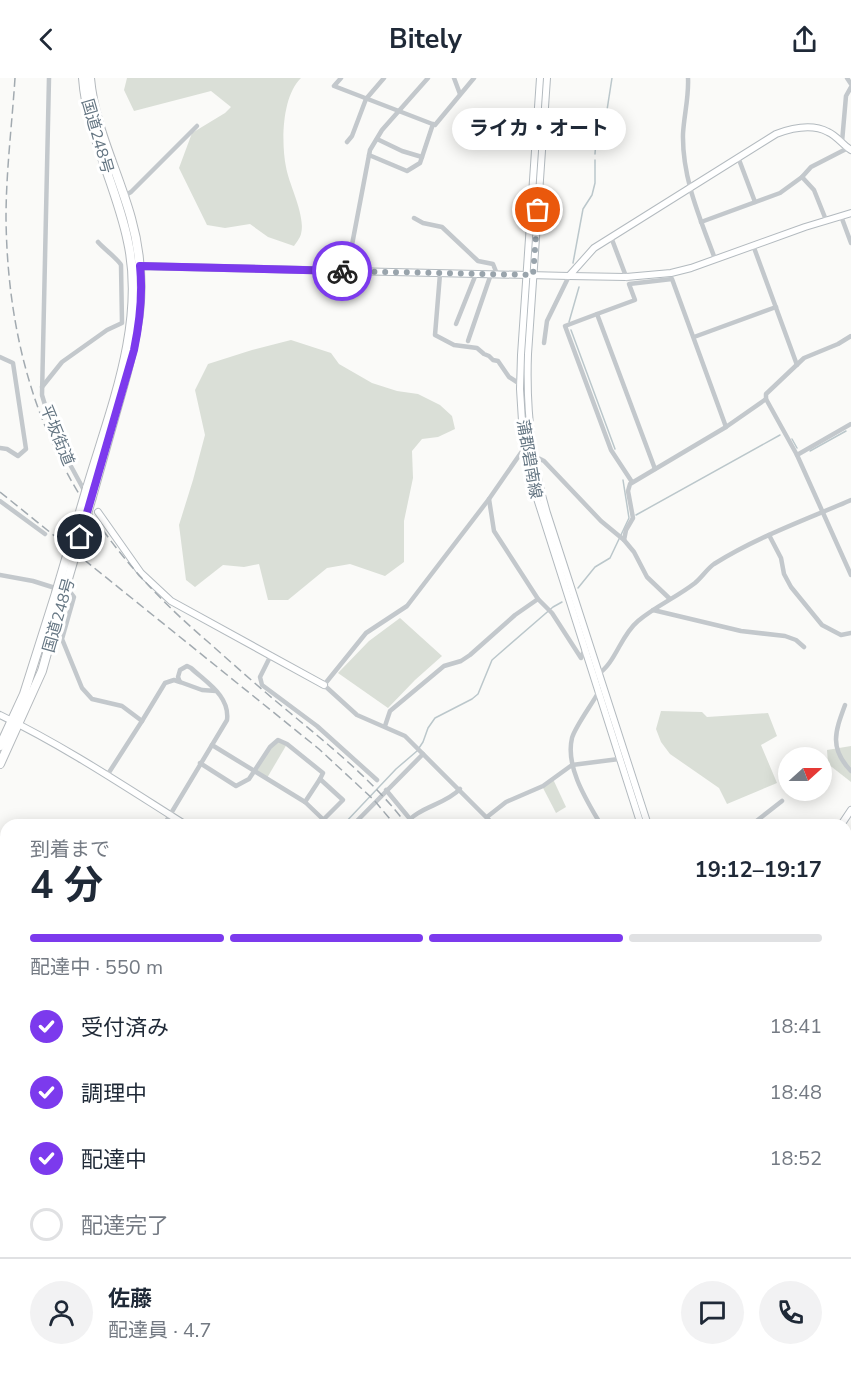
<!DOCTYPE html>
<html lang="ja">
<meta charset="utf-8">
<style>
:root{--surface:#fff;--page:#f2f2f3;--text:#1f2937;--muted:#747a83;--line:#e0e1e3;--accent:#7c3aed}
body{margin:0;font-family:"Nunito Sans","Noto Sans JP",sans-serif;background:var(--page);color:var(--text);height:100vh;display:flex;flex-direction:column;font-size:22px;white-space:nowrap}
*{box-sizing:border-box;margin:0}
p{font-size:20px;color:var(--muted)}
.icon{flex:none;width:33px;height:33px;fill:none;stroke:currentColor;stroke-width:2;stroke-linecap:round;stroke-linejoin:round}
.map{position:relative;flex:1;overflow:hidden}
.details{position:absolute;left:0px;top:741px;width:852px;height:560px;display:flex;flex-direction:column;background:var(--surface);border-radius:18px 18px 0 0;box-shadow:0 3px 15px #0003}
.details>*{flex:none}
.needle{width:39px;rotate:69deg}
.buttons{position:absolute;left:778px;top:669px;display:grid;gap:12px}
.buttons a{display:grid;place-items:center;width:54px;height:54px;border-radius:50%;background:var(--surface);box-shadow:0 3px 15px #0003;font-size:30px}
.pin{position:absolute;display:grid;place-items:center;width:51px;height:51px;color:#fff;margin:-26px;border:3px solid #fff;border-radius:50%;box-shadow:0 2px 6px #0007}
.courier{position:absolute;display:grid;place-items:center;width:60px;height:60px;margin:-30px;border:4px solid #7c3aed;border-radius:50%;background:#fff;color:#222;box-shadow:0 2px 8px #0007}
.bubble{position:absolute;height:42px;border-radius:21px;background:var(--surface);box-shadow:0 3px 15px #0003;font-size:20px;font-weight:700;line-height:42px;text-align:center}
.headline em{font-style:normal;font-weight:700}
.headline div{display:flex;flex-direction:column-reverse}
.headline{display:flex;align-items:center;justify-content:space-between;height:102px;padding:0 30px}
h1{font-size:39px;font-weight:700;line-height:45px}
.bar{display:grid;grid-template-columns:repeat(4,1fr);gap:9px 6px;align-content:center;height:72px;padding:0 30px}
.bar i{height:8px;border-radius:4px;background:var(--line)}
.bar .on{background:var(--accent)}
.bar p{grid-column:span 4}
.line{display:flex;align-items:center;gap:15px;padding:0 30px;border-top:2px solid var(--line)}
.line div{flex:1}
.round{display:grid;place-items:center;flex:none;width:63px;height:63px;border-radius:32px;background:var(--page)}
ol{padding:0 30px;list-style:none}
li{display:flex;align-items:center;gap:18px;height:66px}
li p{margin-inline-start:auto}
li .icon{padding:6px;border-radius:50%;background:var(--accent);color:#fff;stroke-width:4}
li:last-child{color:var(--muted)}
li i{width:33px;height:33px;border:3px solid var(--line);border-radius:50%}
header{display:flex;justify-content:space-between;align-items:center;height:78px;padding:0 30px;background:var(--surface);font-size:27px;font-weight:700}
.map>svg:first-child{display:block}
</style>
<header><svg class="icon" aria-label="back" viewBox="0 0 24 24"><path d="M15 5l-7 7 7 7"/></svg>Bitely<svg class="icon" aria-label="share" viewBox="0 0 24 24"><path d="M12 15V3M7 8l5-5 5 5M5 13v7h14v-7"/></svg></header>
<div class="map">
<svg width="851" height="1300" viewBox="0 0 851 1300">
<rect width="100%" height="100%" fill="#fafaf8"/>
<!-- green -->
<g fill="#dadfd7">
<path d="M 127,0 L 301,0 C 282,18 281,64 286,89 C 289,107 306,138 301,156 C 300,160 296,165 294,168 L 268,159 L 250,146 L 225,150 L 207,147 L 179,90 L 192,55 L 225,35 L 231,29 L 211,13 L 134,33 L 124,12 Z"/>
<polygon points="291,262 331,275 339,286 372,305 397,313 418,316 440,327 452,338 455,351 438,359 422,361 412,373 413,400 404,443 404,484 385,498 350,486 327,490 288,522 268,522 259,486 244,489 223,487 195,509 186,502 179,447 193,402 205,357 195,312 208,286 252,272"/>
<polygon points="400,540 442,578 415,602 388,630 338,595 369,563"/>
<polygon points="661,633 702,634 707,639 768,635 777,658 761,667 777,705 727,726 719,710 670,676 661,664 656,651"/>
<polygon points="278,662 287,666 267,700 253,692"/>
<polygon points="851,668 851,704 828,686 827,672"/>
<polygon points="553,701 566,729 556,735 542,708"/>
<polygon points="286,1294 324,1295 328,1300 281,1300"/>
</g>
<!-- water -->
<g fill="#bbc7cb">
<polygon points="0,840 6,844 6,1049 0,1043"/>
<polygon points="229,1294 272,1294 272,1295 268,1300 222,1300"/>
</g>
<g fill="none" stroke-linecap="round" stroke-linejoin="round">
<!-- stream -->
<g stroke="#bbc7cb" stroke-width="1.5">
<polyline points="595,76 597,46 601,37 607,32 612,0"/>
<polyline points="573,185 583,131 592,117 595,105 595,82"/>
<polyline points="569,244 579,209"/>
<polyline points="571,252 615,371"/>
<polyline points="792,361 797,370"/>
<polyline points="810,373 846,353"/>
<polyline points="636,437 780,357"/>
<polyline points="578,510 595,489 610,480 629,440 623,402"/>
<polyline points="343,747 396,691 417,673 423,664 428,650 435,640 472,621 478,616 492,582 553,529 562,524"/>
</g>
<!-- river -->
<polyline stroke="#bbc7cb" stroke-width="10" points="846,958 851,957"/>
<defs>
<g id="secondary">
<polyline points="540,0 521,277 520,311 522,343 525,369 533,408 641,747"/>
<path d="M 547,0 L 528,276 C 526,331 531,382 547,435 L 648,747"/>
<path d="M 136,188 L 569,198 L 594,170 L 776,56 C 792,50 813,46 828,54 C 837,58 843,67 851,72"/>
<polyline points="569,198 626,199 671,195 691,190 805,149 851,135"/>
<polyline points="98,434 141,495 171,523 324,607"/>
<path d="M 0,637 C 66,669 124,708 186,747"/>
<polyline points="841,747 851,732"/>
<polyline points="846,1186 851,1185"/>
<polyline points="454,1294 455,1300"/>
<polyline points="670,1294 671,1300"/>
<polyline points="676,1294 677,1300"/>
<polyline points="178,1300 185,1294"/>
</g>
<g id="highway">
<path d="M 83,0 C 87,56 117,109 128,164 C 146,246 110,332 87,410"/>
<path d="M 90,0 C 94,48 118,93 131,140 C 150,207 138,258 119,323 C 110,355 101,387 92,419"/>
<polyline points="0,668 24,616 56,515"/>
<polyline points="0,686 42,593 63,518"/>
<polyline points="0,774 6,775"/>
<polyline points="0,783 6,784"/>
<polyline points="846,1055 851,1057"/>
<polyline points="846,1068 851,1071"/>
</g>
</defs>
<!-- secondary casing -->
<use href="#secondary" stroke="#b3babf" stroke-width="8"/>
<!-- highway casing -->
<use href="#highway" stroke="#b4b9bd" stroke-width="10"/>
<!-- street -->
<g stroke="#c3c8cc" stroke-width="4.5">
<polyline points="49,0 42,317 54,357 85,414"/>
<polyline points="341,0 334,8 435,47 474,0"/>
<polyline points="454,0 460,16"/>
<path d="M 688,0 C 689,19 684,37 683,56 C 682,100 700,140 715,181"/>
<polyline points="847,0 851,6"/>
<polyline points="377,61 402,73 422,79"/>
<polyline points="347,64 352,58 366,21 384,0"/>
<polyline points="842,64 846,18 851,9"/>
<polyline points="369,77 407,93 420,85 433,46"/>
<polyline points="738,79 755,124"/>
<polyline points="802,99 814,112 826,142"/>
<polyline points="124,118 131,114 197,48"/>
<polyline points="841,138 851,165"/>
<polyline points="414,140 423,145 442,149 478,183 493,186 497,196"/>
<polyline points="701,144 780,115 802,99 811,89 848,70"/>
<polyline points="611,159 627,201"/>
<polyline points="753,167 797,287"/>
<polyline points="341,193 351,172 370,72 382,52 428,0"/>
<polyline points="440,196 435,257 454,267 477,270 484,276 489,278 493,282 498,283 509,299 520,306"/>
<polyline points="597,236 565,248 611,372 632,404"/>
<polyline points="456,246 476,196"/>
<polyline points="694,259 776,229"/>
<polyline points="468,263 491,196"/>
<polyline points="544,265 547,243 569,198"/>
<polyline points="0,279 13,285 26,371 18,378 7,371 0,370"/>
<path d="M 42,309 L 62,284 L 107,252 L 122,245 L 121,187 C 119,182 103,170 98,164"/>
<polyline points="766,321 797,377 851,497"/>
<polyline points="797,377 851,346"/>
<polyline points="534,378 544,383 601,443 624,462 634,474 647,499 669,520"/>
<polyline points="655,391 597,236 635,222 629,206 672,201 726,349"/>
<polyline points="489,421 494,453 538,521 552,535 581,580 584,573"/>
<polyline points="0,423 45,456"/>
<polyline points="769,457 781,480 784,496 791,509 822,547 841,557 851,555"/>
<polyline points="624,462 626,452 633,440 628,413 630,406 726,349 766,321 766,316 804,280 838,266 851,258"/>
<polyline points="0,497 33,503 71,515 74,519 62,561 82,610 92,621 122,628 142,643 108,696"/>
<polyline points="653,532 741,553 785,558 796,562 804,569"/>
<polyline points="271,577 260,599 262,607 317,648 377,702"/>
<path d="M 597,597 C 616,585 620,558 638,543 C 656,528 677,519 695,505 C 702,499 707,491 714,486 C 757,459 805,442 851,422"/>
<path d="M 598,615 C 592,626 575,649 572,660 C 565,689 587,723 601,747"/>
<path d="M 845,627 C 835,654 829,670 851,693"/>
<polyline points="142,643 165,605 174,602 180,604"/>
<polyline points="385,648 390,633 444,588 461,583 470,577 515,537 538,521"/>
<polyline points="212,667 305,724 329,747"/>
<polyline points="200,685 236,708 249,701 270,669 278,662 287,666 323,695 320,701"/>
<polyline points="386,712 415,747"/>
<polyline points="305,724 320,701 343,722 324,741"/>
<polyline points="487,739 506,724 543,708 572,687 619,681"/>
<path d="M 164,747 L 227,642 C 230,618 207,605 191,590 L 187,588 L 180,592 L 178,599 L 180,604 L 202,612 L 216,613"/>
<polyline points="353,747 423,676"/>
<path d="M 405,747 C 417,729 445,727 460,711"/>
<polyline points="494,747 405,658 357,637 324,607 366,555 407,528 489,421 525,369"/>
<polyline points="755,747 754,745 782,723"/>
<polyline points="846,757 851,762"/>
<polyline points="846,918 851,919"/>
<polyline points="846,1040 851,1038"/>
<polyline points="0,1062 6,1065"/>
<polyline points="0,1146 6,1148"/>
<polyline points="0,1231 6,1233"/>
<polyline points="846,1287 851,1287"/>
<polyline points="171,1294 180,1298"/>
<polyline points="555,1294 556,1300"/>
<polyline points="633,1294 633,1300"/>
<polyline points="343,1300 344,1294"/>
<polyline points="591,1300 591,1294"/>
<polyline points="715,1300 717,1294"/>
</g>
<!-- secondary -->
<use href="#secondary" stroke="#fff" stroke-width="6"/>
<!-- highway -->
<use href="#highway" stroke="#fff" stroke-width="8"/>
<!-- rail -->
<g stroke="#a2aab0" stroke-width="1.5" stroke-dasharray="9 4.5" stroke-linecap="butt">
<path d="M 15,0 C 12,46 6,94 6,140 C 8,317 73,449 207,563 C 234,587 261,611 289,634 C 331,669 374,703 407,747"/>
<polyline points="0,414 319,671 374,722 395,747"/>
<polyline points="540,1294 541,1300"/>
</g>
<defs>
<g id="highway-bridge">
<polyline points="56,515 87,410"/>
<polyline points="63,518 92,419"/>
</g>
</defs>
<!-- highway-bridge casing -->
<use href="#highway-bridge" stroke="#b4b9bd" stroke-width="10" stroke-linecap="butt"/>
<!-- highway-bridge -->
<use href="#highway-bridge" stroke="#fff" stroke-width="8"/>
</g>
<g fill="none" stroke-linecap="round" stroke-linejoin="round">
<!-- done -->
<polyline stroke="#99a4ac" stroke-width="6" stroke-dasharray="0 10.8" points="342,193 533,197 538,132"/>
<!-- route -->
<path stroke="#7c3aed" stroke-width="8" d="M 80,459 L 134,272 C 140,243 143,216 140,188 L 342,193"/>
</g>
<g text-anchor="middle" stroke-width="6" stroke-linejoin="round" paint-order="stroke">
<!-- street labels -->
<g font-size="16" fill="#657683" stroke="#fff">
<text transform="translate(98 58) rotate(74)" y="6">国道248号</text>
<text transform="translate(58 357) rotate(68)" y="6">平坂街道</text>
<text transform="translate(530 381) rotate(80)" y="6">蒲郡碧南線</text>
<text transform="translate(58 537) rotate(-74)" y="6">国道248号</text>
</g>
</g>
</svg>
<div class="buttons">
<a><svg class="needle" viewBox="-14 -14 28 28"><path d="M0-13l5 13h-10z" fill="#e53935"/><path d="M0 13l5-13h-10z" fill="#747a83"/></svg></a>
</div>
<div class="pin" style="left:538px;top:132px;background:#ea580c"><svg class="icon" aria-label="bag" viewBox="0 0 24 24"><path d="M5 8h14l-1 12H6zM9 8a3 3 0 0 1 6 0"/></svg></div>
<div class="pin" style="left:80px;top:459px;background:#1f2937"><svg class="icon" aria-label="home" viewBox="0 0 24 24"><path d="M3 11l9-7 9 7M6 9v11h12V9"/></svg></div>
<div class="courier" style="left:342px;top:193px"><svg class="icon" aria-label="bike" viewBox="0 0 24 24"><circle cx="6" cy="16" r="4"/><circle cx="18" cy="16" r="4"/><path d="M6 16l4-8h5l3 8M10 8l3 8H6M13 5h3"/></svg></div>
<div class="bubble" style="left:452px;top:30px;width:174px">ライカ・オート</div>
<section class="details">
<div class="headline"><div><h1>4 分</h1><p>到着まで</p></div><em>19:12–19:17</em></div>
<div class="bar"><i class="on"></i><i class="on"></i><i class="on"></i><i></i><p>配達中 · 550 m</p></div>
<ol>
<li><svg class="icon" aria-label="check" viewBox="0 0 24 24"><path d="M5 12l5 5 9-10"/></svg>受付済み<p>18:41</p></li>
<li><svg class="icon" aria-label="check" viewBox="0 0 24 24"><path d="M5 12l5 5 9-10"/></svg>調理中<p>18:48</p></li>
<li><svg class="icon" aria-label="check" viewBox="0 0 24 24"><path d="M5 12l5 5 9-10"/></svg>配達中<p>18:52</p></li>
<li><i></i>配達完了</li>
</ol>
<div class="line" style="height:108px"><a class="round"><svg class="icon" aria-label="person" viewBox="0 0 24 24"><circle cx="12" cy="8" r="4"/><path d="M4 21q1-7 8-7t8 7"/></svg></a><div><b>佐藤</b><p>配達員 · 4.7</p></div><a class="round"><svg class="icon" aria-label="chat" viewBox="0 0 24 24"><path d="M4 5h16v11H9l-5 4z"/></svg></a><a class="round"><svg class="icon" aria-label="phone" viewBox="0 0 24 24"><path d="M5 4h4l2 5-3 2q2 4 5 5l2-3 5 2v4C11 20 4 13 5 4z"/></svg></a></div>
</section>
</div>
